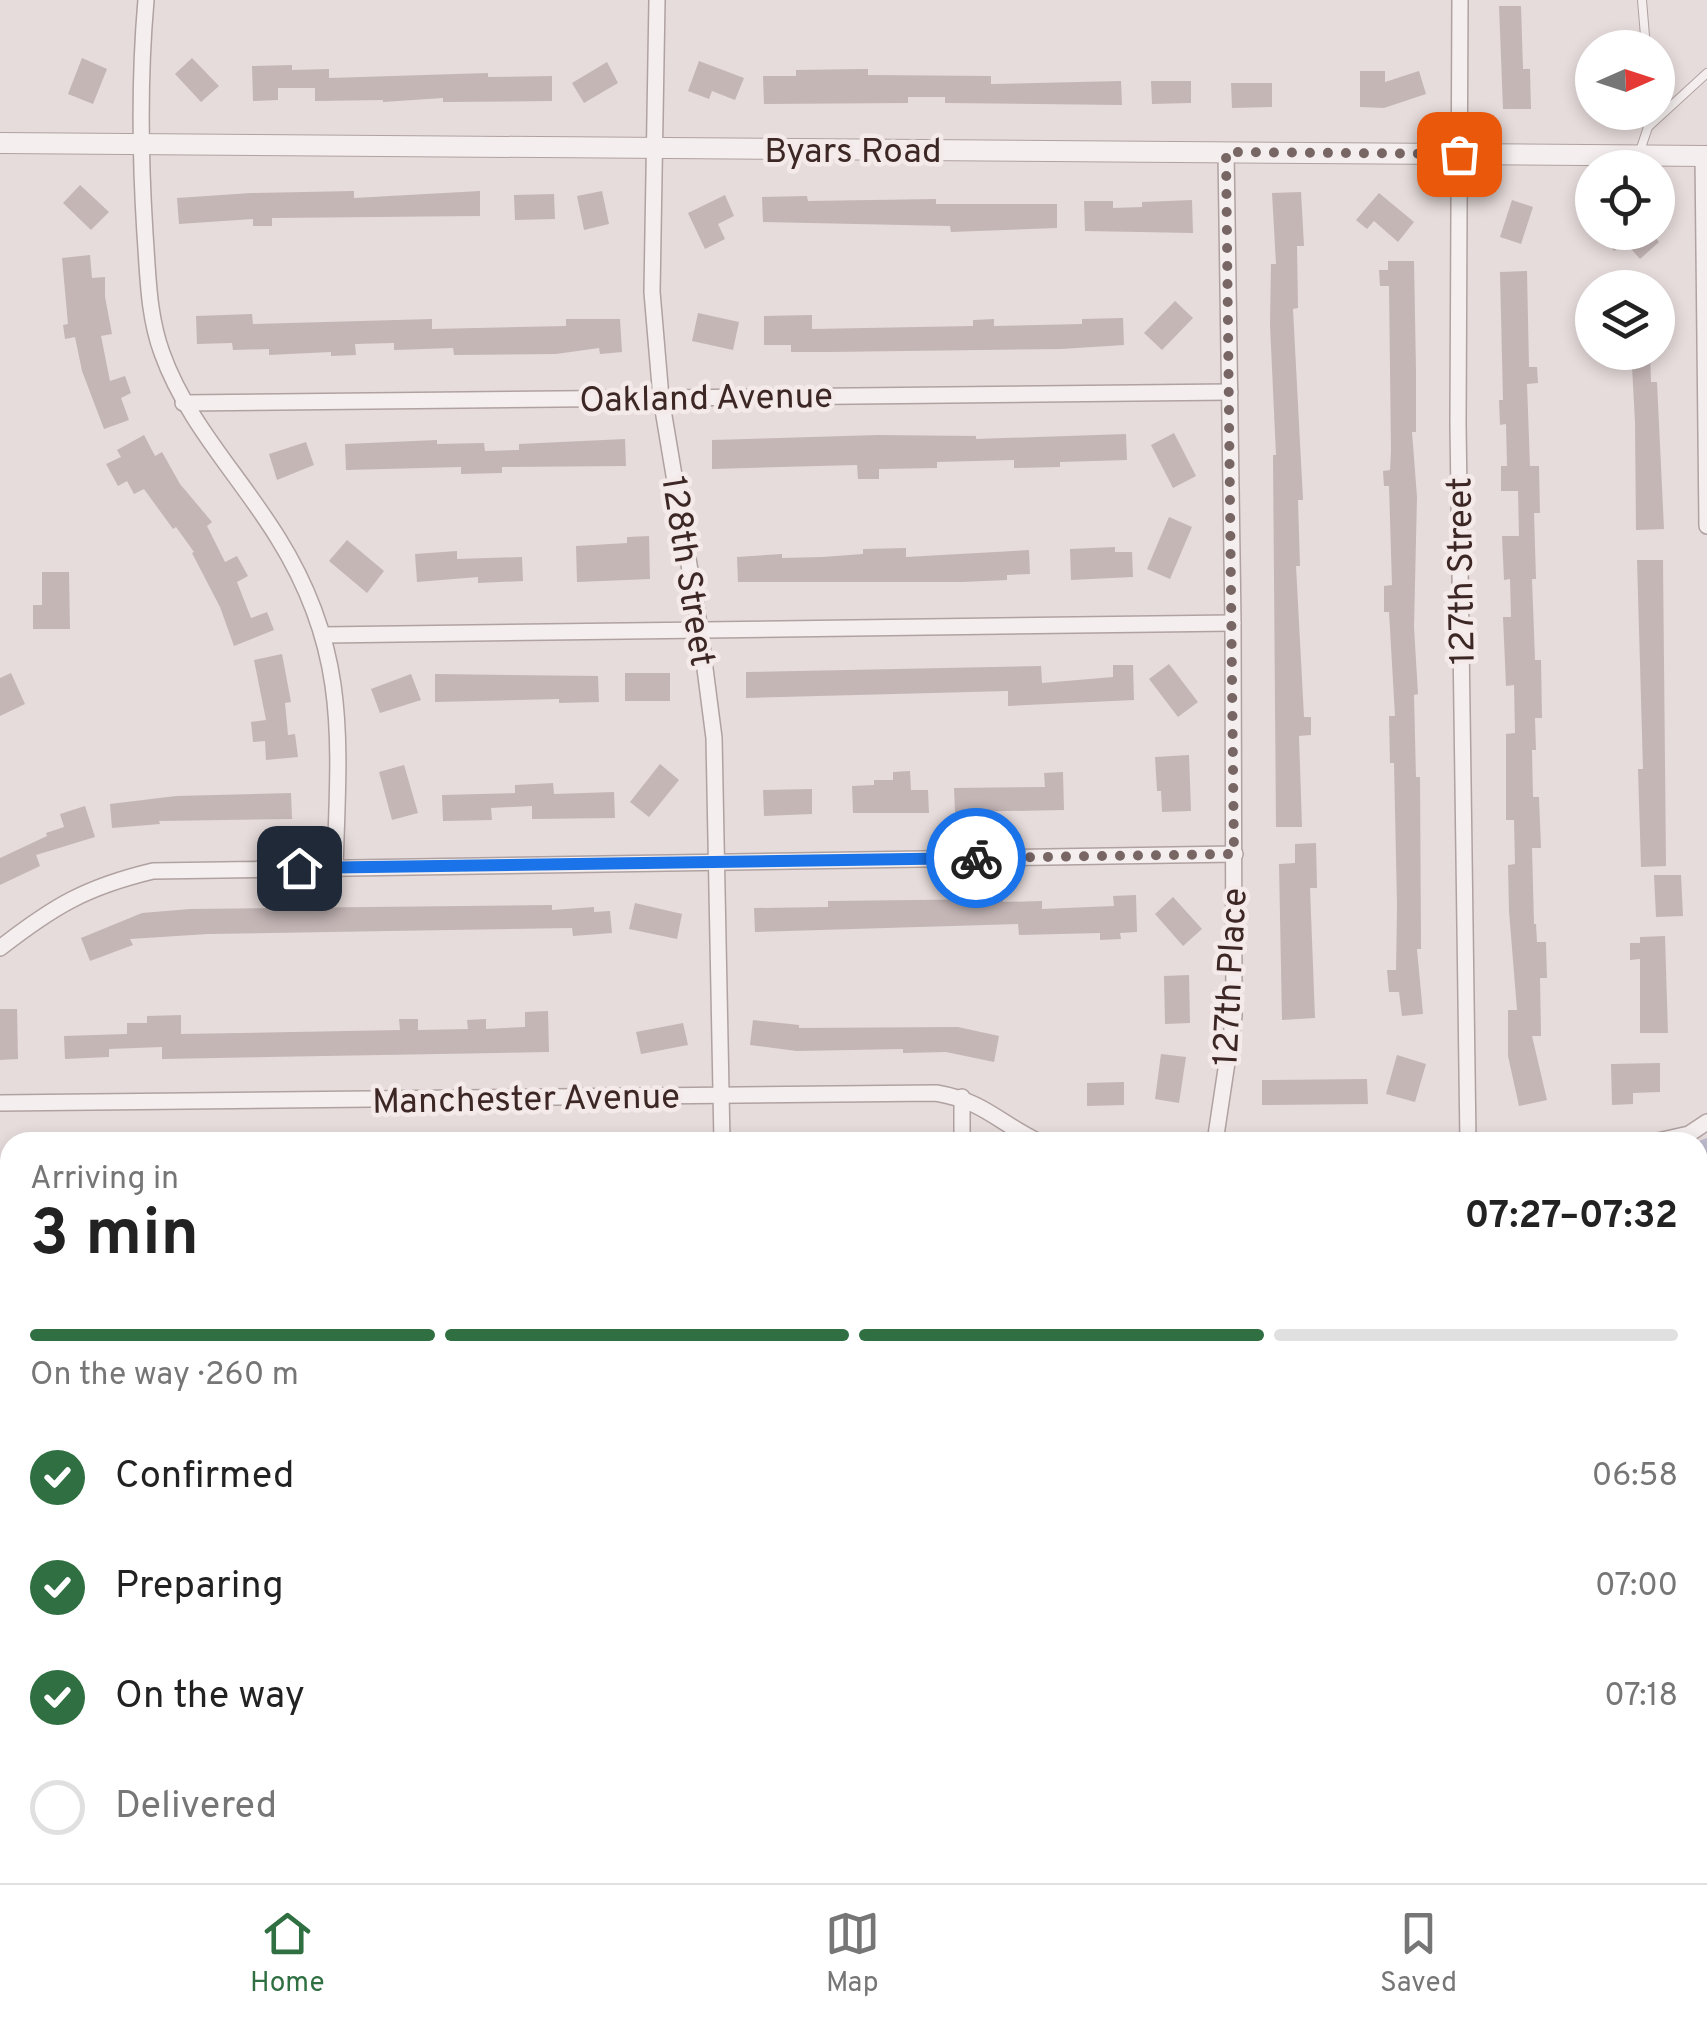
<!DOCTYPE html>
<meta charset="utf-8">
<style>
:root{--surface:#fff;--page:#f2f2f2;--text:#222;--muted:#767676;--line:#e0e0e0;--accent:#2f6f41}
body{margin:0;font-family:Overpass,sans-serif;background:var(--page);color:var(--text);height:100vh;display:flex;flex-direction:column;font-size:38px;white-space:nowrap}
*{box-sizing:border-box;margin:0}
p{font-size:32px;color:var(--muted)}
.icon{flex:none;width:55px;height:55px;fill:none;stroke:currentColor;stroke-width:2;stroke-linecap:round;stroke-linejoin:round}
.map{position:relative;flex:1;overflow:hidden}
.details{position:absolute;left:0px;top:1132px;width:1708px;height:752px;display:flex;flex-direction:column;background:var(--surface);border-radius:30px 30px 0 0;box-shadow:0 5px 15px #0003}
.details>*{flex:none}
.needle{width:65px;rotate:87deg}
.fabs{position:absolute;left:1575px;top:30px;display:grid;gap:20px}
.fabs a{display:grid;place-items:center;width:100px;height:100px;border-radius:50%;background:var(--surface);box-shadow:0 5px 15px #0003;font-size:50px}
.pin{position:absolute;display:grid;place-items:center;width:85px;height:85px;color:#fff;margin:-42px;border-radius:20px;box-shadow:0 5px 15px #0006}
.courier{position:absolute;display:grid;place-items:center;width:100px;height:100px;margin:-50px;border:8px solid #1a73e8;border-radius:50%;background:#fff;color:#222;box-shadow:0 2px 12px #0007}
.headline em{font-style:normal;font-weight:700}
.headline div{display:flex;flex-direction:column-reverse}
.headline{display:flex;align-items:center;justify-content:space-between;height:170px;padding:0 30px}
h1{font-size:65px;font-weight:700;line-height:75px}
.bar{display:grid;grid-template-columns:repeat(4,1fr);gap:15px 10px;align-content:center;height:120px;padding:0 30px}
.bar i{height:12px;border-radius:8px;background:var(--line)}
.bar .on{background:var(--accent)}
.bar p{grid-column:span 4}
ol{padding:0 30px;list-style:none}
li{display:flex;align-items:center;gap:30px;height:110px}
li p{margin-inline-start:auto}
li .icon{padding:10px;border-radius:50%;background:var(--accent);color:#fff;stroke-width:4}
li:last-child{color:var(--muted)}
li i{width:55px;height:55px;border:5px solid var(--line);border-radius:50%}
.tabs{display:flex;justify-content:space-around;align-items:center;height:140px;border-top:2px solid var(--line);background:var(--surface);font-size:28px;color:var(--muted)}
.tabs a{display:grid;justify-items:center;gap:5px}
.tabs .on{color:var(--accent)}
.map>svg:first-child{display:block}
</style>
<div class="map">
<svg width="1707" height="1883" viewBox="0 0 1707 1883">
<rect width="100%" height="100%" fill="#e6dcdb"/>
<!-- built -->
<polygon fill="#d8cac9" points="1698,1363 1707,1365 1707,1749 1698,1749"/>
<!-- green -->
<polygon fill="#c0bcd0" points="1707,1138 1707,1365 1698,1363 1696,1142"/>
<!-- building -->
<g fill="#c5b6b6">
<polygon points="1499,6 1521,6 1523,69 1530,69 1531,109 1503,109"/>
<polygon points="82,58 107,69 93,104 68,94"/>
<polygon points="192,58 219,86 201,102 175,74"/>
<polygon points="699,61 744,78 735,100 712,91 709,99 688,91"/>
<polygon points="607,62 618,83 584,103 572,83"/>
<polygon points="292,65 292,70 329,69 329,78 488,73 488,77 552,76 552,101 443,102 443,98 383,102 383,100 315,101 315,88 278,88 278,100 253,101 252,66"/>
<polygon points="862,69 868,69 868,75 991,76 991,84 1121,81 1122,105 945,103 945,97 908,97 908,103 764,104 763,76 796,76 796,70"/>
<polygon points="1360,71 1385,71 1385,82 1419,71 1426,94 1384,108 1360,107"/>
<polygon points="1151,81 1191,81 1191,103 1152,104"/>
<polygon points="1231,83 1272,83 1272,107 1232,108"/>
<polygon points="80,185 109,212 91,230 63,203"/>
<polygon points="354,191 354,198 480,191 480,216 272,218 272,226 253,226 253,219 179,224 177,198 251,193"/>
<polygon points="602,191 609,224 584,230 577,196"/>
<polygon points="1301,192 1304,246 1297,246 1298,308 1293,309 1303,500 1298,500 1300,566 1296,566 1304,717 1311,717 1311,735 1299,736 1302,827 1276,827 1273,455 1276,455 1270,325 1271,264 1276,264 1272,193"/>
<polygon points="1379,193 1414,222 1398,242 1374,221 1367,229 1356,220"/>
<polygon points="554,194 555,219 515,220 514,195"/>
<polygon points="725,195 734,216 718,224 725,239 705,249 688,213"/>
<polygon points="807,196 808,201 936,199 936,204 1057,204 1057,228 951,232 950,226 763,222 762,197"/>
<polygon points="1192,200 1193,233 1085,231 1084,201 1113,201 1113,208 1142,207 1142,202"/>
<polygon points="1512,200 1533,207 1521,244 1500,237"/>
<polygon points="1599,232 1651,232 1659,242 1640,259 1625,242 1614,251"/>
<polygon points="90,255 92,278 105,277 105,297 112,334 101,336 110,381 125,376 131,393 121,398 129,420 104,429 82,371 75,337 65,339 63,325 68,324 62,258"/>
<polygon points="1388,261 1414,261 1416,370 1416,432 1412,432 1417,497 1414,627 1418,694 1414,695 1416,777 1420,777 1421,949 1417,949 1423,1014 1402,1016 1399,992 1389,992 1387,970 1396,970 1397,906 1394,763 1390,763 1389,716 1395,716 1389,612 1384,612 1384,586 1392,585 1389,486 1384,486 1383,471 1390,470 1391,451 1389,286 1380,286 1379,270 1388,270"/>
<polygon points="1527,271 1529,367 1537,367 1538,383 1527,384 1530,466 1539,466 1540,513 1534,513 1536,579 1532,579 1535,660 1541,660 1542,718 1535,718 1536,750 1532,750 1533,797 1539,797 1541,848 1532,848 1534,924 1536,924 1537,942 1546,942 1547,978 1540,978 1541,1036 1532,1036 1547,1100 1519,1106 1508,1056 1508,1010 1517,1010 1509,911 1508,865 1515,864 1514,820 1506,820 1506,734 1515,733 1514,685 1506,686 1503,617 1511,617 1510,579 1504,580 1502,536 1519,536 1518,491 1501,491 1501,466 1507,466 1506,424 1500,425 1499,400 1503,400 1500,272"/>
<polygon points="1175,301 1193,318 1162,350 1144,333"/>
<polygon points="698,313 739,322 733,350 692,341"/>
<polygon points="252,314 253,324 432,319 432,329 566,326 566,319 620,319 622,352 600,354 599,348 556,354 454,355 453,348 394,350 394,343 355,344 356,355 331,356 331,352 269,355 269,349 233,350 232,343 197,344 196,316"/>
<polygon points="812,315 812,329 973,326 973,320 994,319 994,326 1082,324 1082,319 1123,318 1124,345 1061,349 829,352 791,352 791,345 764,345 764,316"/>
<polygon points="1627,352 1650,352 1651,382 1657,382 1664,529 1636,530 1635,422 1632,367 1628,367"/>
<polygon points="1174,433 1196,476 1173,488 1151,445"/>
<polygon points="1126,434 1127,460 1060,462 1060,467 1014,468 1014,460 937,462 937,468 879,469 879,479 858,479 857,465 712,469 712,440 878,435 976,436 976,439"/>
<polygon points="144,435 155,456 162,452 180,484 212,522 207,526 225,562 237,556 248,576 237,582 251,618 267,612 274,630 234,646 220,607 192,553 194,552 176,527 173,529 144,489 134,494 127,481 118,486 106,464 121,457 117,450"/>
<polygon points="625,439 626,466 502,467 502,473 461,474 461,467 346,470 345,444 437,440 437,444 484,443 485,451 519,450 519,444"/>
<polygon points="306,442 314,465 277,480 269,454"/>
<polygon points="1169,517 1192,527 1170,579 1147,569"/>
<polygon points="649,536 650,579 577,582 576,546 627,543 627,537"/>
<polygon points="347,540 384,571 367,593 329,561"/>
<polygon points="1115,547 1115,552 1132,552 1133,577 1071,580 1070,549"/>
<polygon points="906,548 906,557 1029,550 1030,574 1007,575 1007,580 962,582 738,582 737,557 782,554 782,558 822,557 863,554 863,549"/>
<polygon points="457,551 457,559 522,557 523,581 478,583 478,577 417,582 415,554"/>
<polygon points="1637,560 1663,560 1666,866 1641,867 1638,769 1643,769"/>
<polygon points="42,572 69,572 70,629 33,629 33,605 42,605"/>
<polygon points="282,654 291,702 285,703 288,735 295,734 298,757 266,760 265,741 253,742 251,722 266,720 254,660"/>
<polygon points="1169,664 1198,702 1178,717 1149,679"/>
<polygon points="1113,665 1133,665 1134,700 1008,706 1008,691 746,698 746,672 1041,666 1042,683 1113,677"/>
<polygon points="11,673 25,704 0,716 0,678"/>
<rect x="625" y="673" width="45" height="28"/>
<polygon points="411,674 421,700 380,713 371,689"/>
<polygon points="435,674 598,676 599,702 559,703 559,699 435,702"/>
<polygon points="1189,755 1191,811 1162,812 1161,791 1157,791 1155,757"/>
<polygon points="660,764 679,780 649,817 630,802"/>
<polygon points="404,765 418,813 392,820 379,772"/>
<polygon points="910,771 911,790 928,790 929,813 853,813 852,786 874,785 874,780 893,780 893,772"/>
<polygon points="1063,772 1064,810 955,812 954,788 1045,787 1044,773"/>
<polygon points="553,783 554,794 614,792 615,818 532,819 532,806 491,808 492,820 443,821 442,795 515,793 515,785"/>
<polygon points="812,789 812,814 764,816 763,790"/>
<polygon points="291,793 292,819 159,821 160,824 112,828 110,804 176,796"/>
<polygon points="85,806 95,837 36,855 40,866 0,885 0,858 47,836 46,833 64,827 60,814"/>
<polygon points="1316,843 1317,888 1310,888 1315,1018 1282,1020 1279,864 1295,863 1295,844"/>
<polygon points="1654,875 1681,875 1683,916 1656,917"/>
<polygon points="1136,895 1137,932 1120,933 1121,939 1100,940 1100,933 1019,935 1018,924 755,932 754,908 828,907 828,901 1003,899 1003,902 1042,901 1042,909 1114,906 1113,896"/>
<polygon points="1173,897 1202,929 1183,946 1155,914"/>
<polygon points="635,903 682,914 677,939 629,929"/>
<polygon points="552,905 552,910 594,907 594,912 610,911 612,933 573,936 572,928 208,934 130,939 133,945 90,961 81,938 142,913 190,909"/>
<polygon points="1665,936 1668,1033 1640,1033 1640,959 1630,960 1630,943 1640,943 1640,937"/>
<polygon points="1189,975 1190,1023 1165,1024 1164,976"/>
<polygon points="0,1009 17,1009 18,1059 0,1060"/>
<polygon points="548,1011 549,1052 162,1059 162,1047 109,1049 109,1057 65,1059 64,1036 127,1034 127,1023 147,1023 147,1016 181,1015 181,1034 400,1030 399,1019 418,1019 418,1030 468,1029 467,1020 486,1019 486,1029 525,1027 525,1012"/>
<polygon points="753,1020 799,1025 799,1028 958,1027 999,1036 994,1062 946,1052 903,1053 903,1049 797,1051 750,1045"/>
<polygon points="683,1023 688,1045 641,1054 636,1032"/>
<polygon points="1161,1054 1186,1057 1179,1103 1155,1099"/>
<polygon points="1397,1055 1426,1064 1415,1102 1386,1094"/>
<polygon points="1660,1063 1660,1092 1633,1093 1633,1104 1612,1105 1611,1064"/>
<polygon points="1367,1079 1368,1104 1262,1105 1262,1080"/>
<polygon points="1124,1082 1124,1105 1087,1106 1087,1083"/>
</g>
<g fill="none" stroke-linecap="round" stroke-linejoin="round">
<defs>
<g id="service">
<polyline points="1642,0 1646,48"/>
<polyline points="1648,127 1707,73"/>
<polyline points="1640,151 1648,127 1649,112"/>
</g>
<g id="minor">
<path d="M 146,0 C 139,79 140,155 145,234 C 148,274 148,315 162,353 C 187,423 240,476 278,538 C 349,652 339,740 335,867"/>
<polyline points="657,0 652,292 661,398 700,630 714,738 722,1142"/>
<polyline points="1460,0 1458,424 1468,1142"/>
<polyline points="1703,156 1707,526"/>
<polyline points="183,403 1230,392"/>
<polyline points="324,635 1233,623"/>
<path d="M 0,948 C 54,906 86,887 153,871 L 1235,854"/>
<path d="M 0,1103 L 936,1093 C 984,1101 999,1123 1039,1142"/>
<polyline points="962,1142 962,1097"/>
<polyline points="1215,1142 1234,1016 1233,623 1226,151"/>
<polyline points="1653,1142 1689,1134 1707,1122"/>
<polyline points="0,1370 10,1370"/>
<polyline points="0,1637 10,1638"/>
<polyline points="663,1883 666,1875"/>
<polyline points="935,1883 935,1875"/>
</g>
<polyline id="tertiary" points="0,143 1707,156"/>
</defs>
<!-- service casing -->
<use href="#service" stroke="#b0a2a1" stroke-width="10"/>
<!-- minor casing -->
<use href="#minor" stroke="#b0a2a1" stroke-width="18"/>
<!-- tertiary casing -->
<use href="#tertiary" stroke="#b0a2a1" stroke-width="22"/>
<!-- service -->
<use href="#service" stroke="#f4eeee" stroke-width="8"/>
<!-- minor -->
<use href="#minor" stroke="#f4eeee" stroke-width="15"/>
<!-- tertiary -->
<use href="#tertiary" stroke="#f4eeee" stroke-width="20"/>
</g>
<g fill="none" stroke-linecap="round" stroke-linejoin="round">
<!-- done -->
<polyline stroke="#786665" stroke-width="10" stroke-dasharray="0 18" points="976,858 1234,854 1226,152 1459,154"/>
<!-- route -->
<polyline stroke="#1a73e8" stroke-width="12" points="299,868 976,858"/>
</g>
<g text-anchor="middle" stroke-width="9" stroke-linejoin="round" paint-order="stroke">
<!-- street labels -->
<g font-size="35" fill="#3c2725" stroke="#f4eaea">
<text x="853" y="162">Byars Road</text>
<text transform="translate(706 397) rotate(-1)" y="12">Oakland Avenue</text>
<text transform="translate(689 571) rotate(81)" y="12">128th Street</text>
<text transform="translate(1460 571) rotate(-91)" y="12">127th Street</text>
<text transform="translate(1229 977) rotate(-87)" y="12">127th Place</text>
<text transform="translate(526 1098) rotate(-1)" y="12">Manchester Avenue</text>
</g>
</g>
</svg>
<div class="fabs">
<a><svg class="needle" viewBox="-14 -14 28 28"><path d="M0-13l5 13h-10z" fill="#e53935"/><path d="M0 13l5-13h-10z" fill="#767676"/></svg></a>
<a><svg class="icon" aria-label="locate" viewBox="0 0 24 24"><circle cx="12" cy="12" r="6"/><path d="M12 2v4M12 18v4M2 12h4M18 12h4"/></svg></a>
<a><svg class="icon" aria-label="layers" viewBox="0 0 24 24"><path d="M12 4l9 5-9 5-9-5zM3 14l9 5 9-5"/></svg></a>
</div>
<div class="pin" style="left:1459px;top:154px;background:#ea580c"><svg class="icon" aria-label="bag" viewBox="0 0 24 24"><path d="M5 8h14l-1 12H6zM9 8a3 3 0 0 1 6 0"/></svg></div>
<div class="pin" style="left:299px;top:868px;background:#1f2937"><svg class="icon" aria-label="home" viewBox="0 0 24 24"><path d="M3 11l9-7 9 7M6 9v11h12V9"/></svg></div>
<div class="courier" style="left:976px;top:858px"><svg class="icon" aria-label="bike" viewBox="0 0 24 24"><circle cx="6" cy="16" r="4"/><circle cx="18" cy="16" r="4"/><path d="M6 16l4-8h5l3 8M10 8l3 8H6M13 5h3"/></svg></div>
<section class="details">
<div class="headline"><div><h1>3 min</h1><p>Arriving in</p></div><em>07:27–07:32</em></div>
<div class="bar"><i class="on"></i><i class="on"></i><i class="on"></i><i></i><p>On the way · 260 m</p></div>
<ol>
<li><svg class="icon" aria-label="check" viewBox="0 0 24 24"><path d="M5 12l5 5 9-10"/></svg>Confirmed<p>06:58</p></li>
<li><svg class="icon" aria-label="check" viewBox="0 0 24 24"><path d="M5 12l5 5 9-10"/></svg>Preparing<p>07:00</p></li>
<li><svg class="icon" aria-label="check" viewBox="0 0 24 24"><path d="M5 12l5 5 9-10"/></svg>On the way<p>07:18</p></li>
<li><i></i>Delivered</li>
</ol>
</section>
</div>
<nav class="tabs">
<a class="on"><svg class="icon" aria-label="home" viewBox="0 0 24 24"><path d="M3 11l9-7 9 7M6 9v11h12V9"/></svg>Home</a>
<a><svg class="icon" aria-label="map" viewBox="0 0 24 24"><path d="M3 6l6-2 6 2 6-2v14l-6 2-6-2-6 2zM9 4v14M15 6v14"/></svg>Map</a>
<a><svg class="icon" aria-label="saved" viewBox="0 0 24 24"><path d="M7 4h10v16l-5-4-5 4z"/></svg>Saved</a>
</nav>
